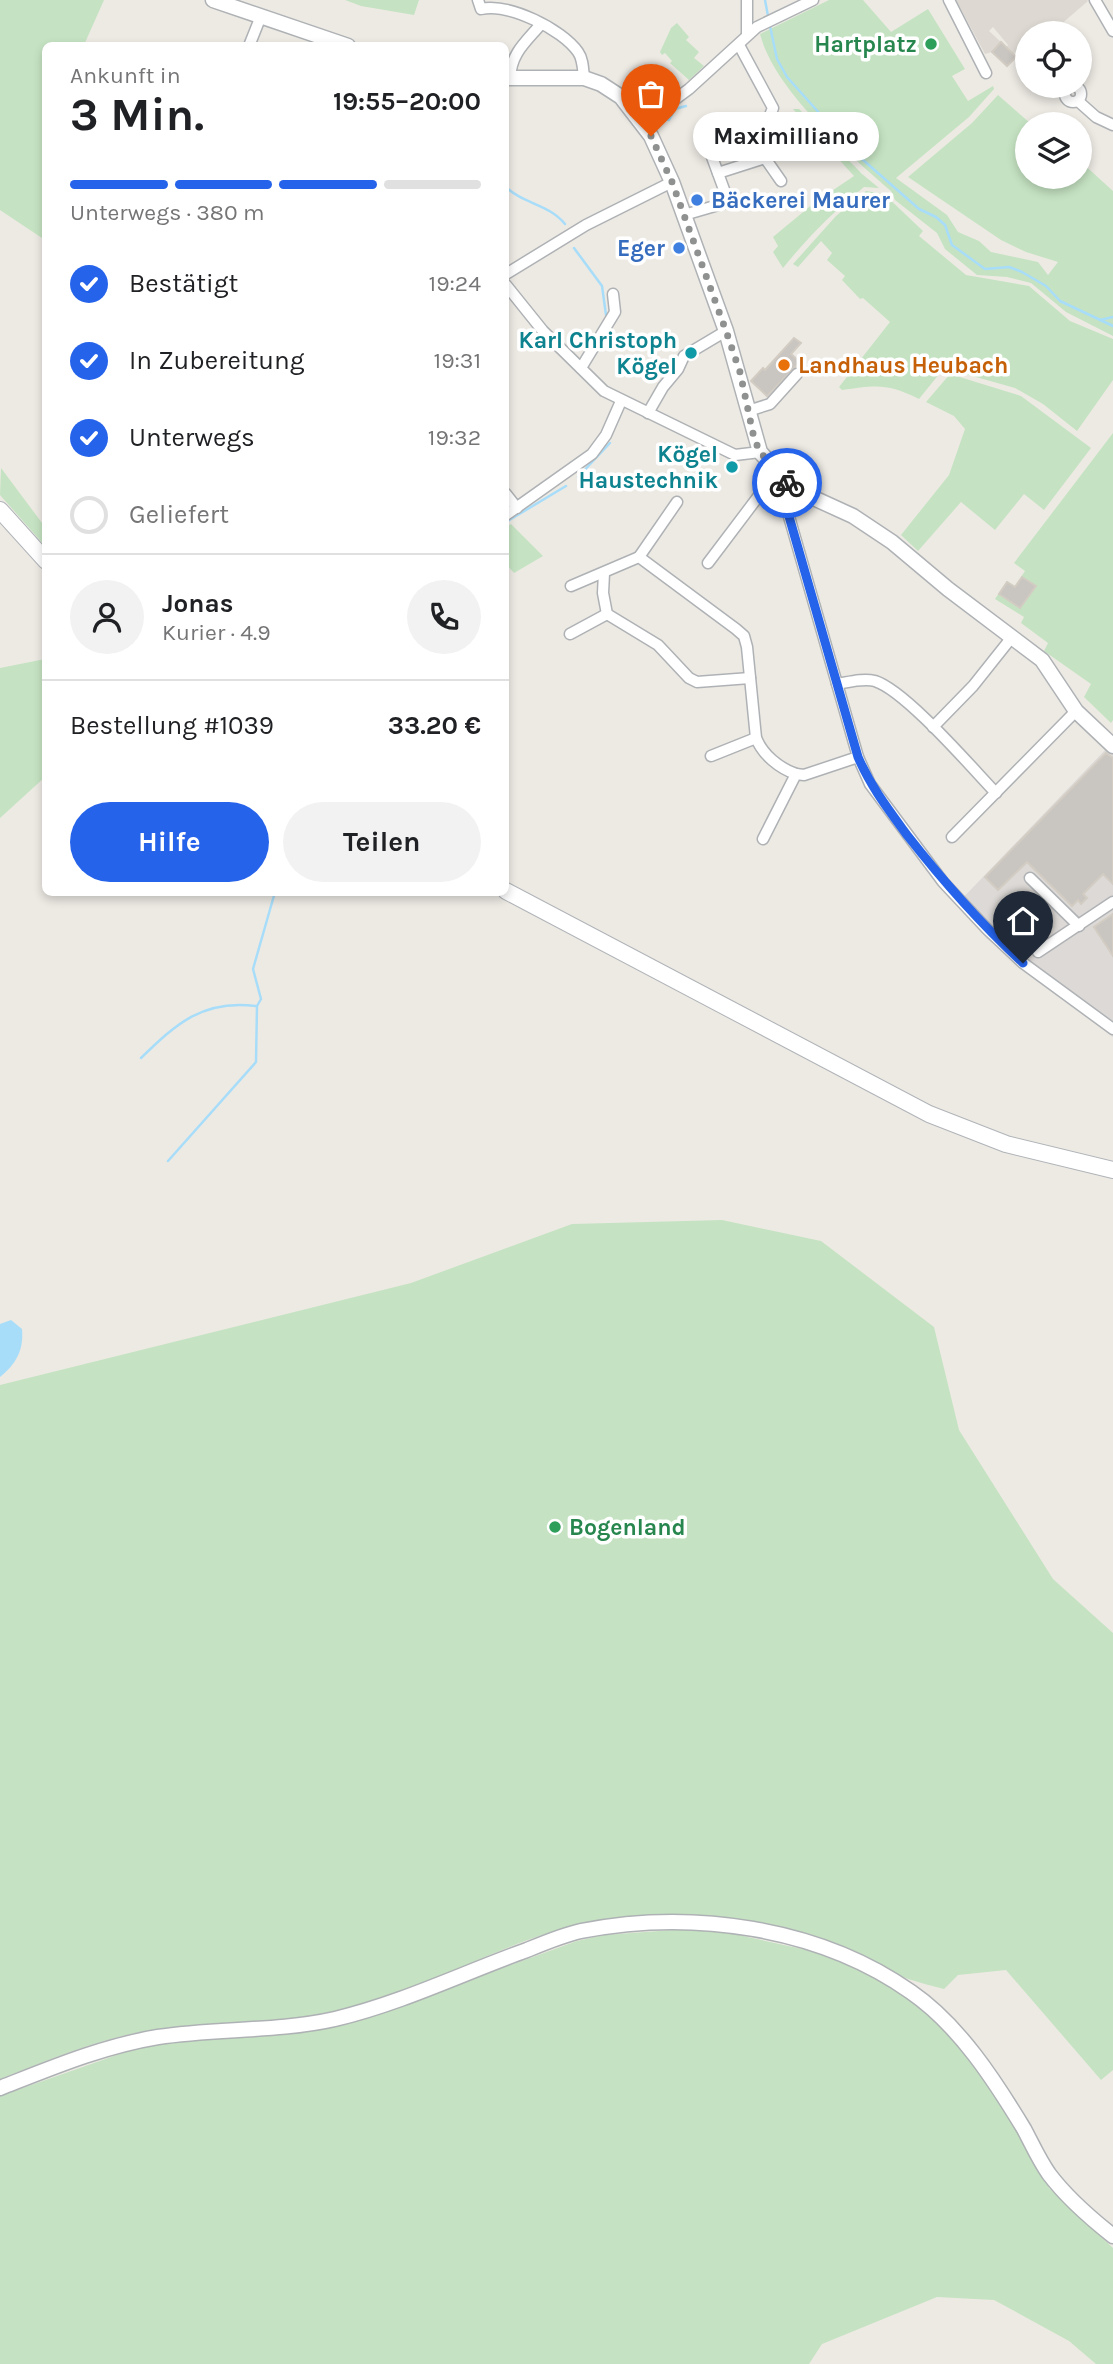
<!DOCTYPE html>
<html lang="de">
<meta charset="utf-8">
<style>
:root{--surface:#fff;--page:#f2f2f2;--text:#202124;--muted:#757577;--line:#e0e0e0;--accent:#2563eb}
body{margin:0;font-family:Karla,sans-serif;background:var(--page);color:var(--text);height:100vh;display:flex;flex-direction:column;font-size:26px;white-space:nowrap}
*{box-sizing:border-box;margin:0}
p{font-size:23px;color:var(--muted)}
.icon{flex:none;width:38px;height:38px;fill:none;stroke:currentColor;stroke-width:2;stroke-linecap:round;stroke-linejoin:round}
.map{position:relative;flex:1;overflow:hidden}
.sheet{position:absolute;left:42px;top:42px;width:467px;height:854px;display:flex;flex-direction:column;background:var(--surface);border-radius:10px;box-shadow:0 4px 10px #0003}
.sheet>*{flex:none}
.controls{position:absolute;left:1015px;top:21px;display:grid;gap:14px}
.controls a{display:grid;place-items:center;width:77px;height:77px;border-radius:50%;background:var(--surface);box-shadow:0 4px 10px #0003;font-size:35px}
.pin{position:absolute;display:grid;place-items:center;width:60px;height:60px;color:#fff;margin:-72px -30px;border-radius:50% 50% 50% 0;rotate:-45deg;box-shadow:0 0 7px #0007}
.pin .icon{rotate:45deg}
.courier{position:absolute;display:grid;place-items:center;width:70px;height:70px;margin:-35px;border:5px solid #2563eb;border-radius:50%;background:#fff;color:#222;box-shadow:0 2px 9px #0007}
.bubble{position:absolute;height:49px;border-radius:24px;background:var(--surface);box-shadow:0 4px 10px #0003;font-size:23px;font-weight:700;line-height:49px;text-align:center}
.summary em{font-style:normal;font-weight:700}
.summary div{display:flex;flex-direction:column-reverse}
.summary{display:flex;align-items:center;justify-content:space-between;height:119px;padding:0 28px}
h1{font-size:46px;font-weight:700;line-height:52px}
.bar{display:grid;grid-template-columns:repeat(4,1fr);gap:10px 7px;align-content:center;height:84px;padding:0 28px}
.bar i{height:9px;border-radius:5px;background:var(--line)}
.bar .on{background:var(--accent)}
.bar p{grid-column:span 4}
.line{display:flex;align-items:center;gap:18px;padding:0 28px;border-top:2px solid var(--line)}
.line div{flex:1}
.round{display:grid;place-items:center;flex:none;width:74px;height:74px;border-radius:37px;background:var(--page)}
ol{padding:0 28px;list-style:none}
li{display:flex;align-items:center;gap:21px;height:77px}
li p{margin-inline-start:auto}
li .icon{padding:7px;border-radius:50%;background:var(--accent);color:#fff;stroke-width:4}
li:last-child{color:var(--muted)}
li i{width:38px;height:38px;border:4px solid var(--line);border-radius:50%}
.cta{display:flex;gap:14px;margin-top:auto;padding:14px 28px}
.cta a{flex:1;height:80px;border-radius:42px;background:var(--accent);color:#fff;font-size:28px;font-weight:700;line-height:80px;text-align:center}
.cta a+a{background:var(--page);color:var(--text)}
.map>svg:first-child{display:block}
</style>
<div class="map">
<svg width="1113" height="2364" viewBox="0 0 1113 2364">
<rect width="100%" height="100%" fill="#edeae4"/>
<!-- industrial -->
<polygon fill="#dcd9d6" points="1113,738 1113,1037 986,938 957,904 1107,748"/>
<!-- education -->
<polygon fill="#ddd9d2" points="956,0 1087,0 1088,1 1051,33 1027,33 1027,40 1012,56 1005,49 1008,45 993,27 989,31 1001,42 992,52 985,54"/>
<!-- green -->
<g fill="#c5e3c2">
<polygon points="0,0 104,0 84,45 46,46 45,240 0,210"/>
<polygon points="345,0 419,0 414,15 361,6"/>
<path d="M 829,0 L 863,0 L 891,32 L 928,9 L 965,69 L 952,76 L 968,101 L 993,86 L 994,89 L 969,117 L 896,178 L 947,215 L 958,232 L 979,241 L 991,252 L 1038,262 L 1048,275 L 1058,262 L 1026,252 L 1001,240 L 908,177 L 972,123 L 998,95 L 1031,124 L 1027,124 L 1027,177 L 1080,177 L 1080,161 L 1113,191 L 1113,336 L 1066,312 L 1031,283 L 1007,277 L 977,275 L 945,249 L 937,233 L 895,200 L 891,191 C 848,153 775,91 760,34 Z"/>
<polygon points="677,23 689,37 686,40 699,52 694,58 704,66 689,80 670,63 672,61 665,53 662,55 660,52 671,28"/>
<path d="M 793,109 L 799,109 L 862,174 L 879,188 L 864,187 C 834,211 807,238 783,268 L 773,252 L 778,246 L 773,237 L 814,203 L 854,176 Z"/>
<path d="M 866,191 L 884,194 L 923,231 L 919,236 L 966,275 L 1029,286 L 1070,321 L 1113,339 L 1113,380 L 1077,431 L 1043,404 L 1015,388 L 944,368 L 919,399 C 888,383 876,385 842,390 L 839,387 L 890,322 L 863,298 L 860,299 L 842,280 L 845,276 L 827,260 L 832,253 L 821,241 L 798,267 L 793,264 L 836,216 Z"/>
<polygon points="950,374 1021,396 1091,448 1044,510 1024,494 995,530 961,502 918,551 901,535 949,475 965,429 954,416 926,402"/>
<polygon points="1113,433 1113,720 1111,723 1084,697 1091,684 1044,651 1048,643 1021,623 1024,617 995,599 1007,581 1015,586 1025,571 1014,563"/>
<polygon points="1,468 45,527 45,546 0,495"/>
<polygon points="511,524 543,556 514,573 506,564 506,527"/>
<polygon points="45,659 45,777 0,818 0,668"/>
<path d="M 722,1220 L 821,1241 L 934,1327 L 959,1430 L 1053,1579 L 1113,1633 L 1113,2070 L 1101,2080 L 1006,1970 L 958,1975 L 944,1989 C 929,1985 912,1981 898,1975 C 875,1965 855,1952 831,1943 C 741,1910 631,1905 539,1936 C 466,1961 397,2001 320,2016 C 270,2025 218,2023 167,2028 C 109,2034 54,2058 0,2079 L 0,1385 L 411,1283 L 572,1224 Z"/>
<polygon points="687,1929 734,1934 816,1952 864,1970 896,1989 940,2022 1016,2115 1049,2188 1113,2248 1113,2364 1096,2364 1069,2341 994,2300 937,2297 822,2344 809,2364 0,2364 0,2096 131,2050 163,2043 279,2034 361,2019 577,1941 604,1935"/>
</g>
<!-- water -->
<path fill="#a8ddf9" d="M 11,1320 L 22,1329 C 24,1350 16,1364 0,1377 L 0,1324 Z"/>
<g fill="none" stroke-linecap="round" stroke-linejoin="round">
<!-- stream -->
<g stroke="#a8ddf9" stroke-width="2.5">
<polyline points="765,0 768,16"/>
<polyline points="770,26 777,59 787,77 854,152 919,209 936,217 945,225 952,245 985,269 1009,267 1022,272 1046,286 1060,301 1113,326"/>
<polyline points="662,122 663,119 669,120 675,109 686,106"/>
<path d="M 506,187 C 523,204 549,204 565,224"/>
<polyline points="574,248 602,286 606,315"/>
<polyline points="1100,320 1113,317"/>
<polyline points="578,477 610,443"/>
<polyline points="506,522 566,486"/>
<path d="M 141,1058 C 176,1024 203,999 256,1006"/>
<polyline points="168,1161 256,1062 257,1006 261,999 253,969 275,892"/>
</g>
</g>
<!-- building -->
<g fill="#c9c5c0" stroke="#d2ccc3" stroke-width="2">
<polygon points="1001,42 1016,57 1007,66 992,52"/>
<polygon points="794,338 801,343 791,354 800,362 767,396 751,381 763,368 765,370"/>
<polygon points="1022,577 1036,586 1020,608 999,594 1007,582 1015,587"/>
<polygon points="1106,753 1113,758 1113,884 1103,874 1083,894 1087,898 1081,904 1078,900 1072,906 1027,862 998,890 985,877"/>
<polygon points="1113,914 1113,956 1094,927"/>
</g>
<g fill="none" stroke-linecap="round" stroke-linejoin="round">
<defs>
<g id="minor">
<path d="M 478,0 L 481,9 C 509,3 562,29 578,52 C 583,59 583,69 584,78"/>
<polyline points="747,0 747,35"/>
<polyline points="949,0 986,73"/>
<polyline points="1095,0 1113,31"/>
<polyline points="739,45 773,108 759,142 765,158 781,181"/>
<polyline points="249,46 261,16"/>
<path d="M 510,78 C 511,53 526,42 541,24"/>
<circle cx="1073" cy="94" r="8"/>
<polyline points="1078,101 1096,117 1113,125"/>
<polyline points="643,123 689,89 757,27 813,0"/>
<polyline points="718,173 765,158"/>
<polyline points="726,195 712,157 725,149 759,142"/>
<polyline points="684,215 732,201"/>
<polyline points="506,274 586,225 672,182"/>
<polyline points="506,285 543,331 604,391 735,455 760,452"/>
<polyline points="581,368 615,312 613,294"/>
<polyline points="748,411 770,404 797,374"/>
<polyline points="648,413 663,387 678,369 684,356 726,331"/>
<polyline points="794,489 788,513 858,757 870,784 943,882 987,929 1023,963 1113,1029"/>
<polyline points="506,494 517,508"/>
<polyline points="506,515 592,454 606,435 621,401"/>
<polyline points="639,557 677,502"/>
<polyline points="708,563 776,473"/>
<polyline points="604,573 603,593 607,614 658,645 689,678 697,682 750,678"/>
<path d="M 571,586 L 639,557 L 736,629 L 744,636 L 747,647 L 756,738 C 763,755 779,768 796,774"/>
<polyline points="570,634 607,614"/>
<path d="M 837,684 C 849,682 863,678 875,681 C 906,691 972,768 996,793"/>
<polyline points="933,727 973,686 1012,637"/>
<polyline points="711,756 756,738"/>
<polyline points="952,837 1076,711"/>
<polyline points="763,839 796,774 804,775 858,757"/>
<polyline points="1030,878 1079,926"/>
<polyline points="1038,952 1113,902"/>
</g>
<g id="tertiary">
<polyline points="213,0 348,46"/>
<polyline points="506,78 584,78 601,84 621,97 651,136 672,182 726,331 760,452 794,489 853,516 892,542 948,589 1042,660 1076,711 1113,746"/>
<path d="M 0,2088 C 51,2068 103,2046 158,2037 C 216,2028 277,2032 335,2019 C 402,2003 463,1973 527,1950 C 544,1943 563,1935 581,1931 C 691,1909 819,1927 911,1992 C 959,2025 995,2081 1024,2129 C 1032,2144 1039,2160 1049,2174 C 1067,2198 1089,2217 1113,2236"/>
</g>
<g id="secondary">
<polyline points="0,510 46,561"/>
<polyline points="506,891 929,1114 1006,1144 1113,1170"/>
</g>
</defs>
<!-- minor casing -->
<use href="#minor" stroke="#afb2b5" stroke-width="13"/>
<!-- tertiary casing -->
<use href="#tertiary" stroke="#afb2b5" stroke-width="17"/>
<!-- secondary casing -->
<use href="#secondary" stroke="#b0b4b8" stroke-width="18"/>
<!-- minor -->
<use href="#minor" stroke="#fff" stroke-width="10"/>
<!-- tertiary -->
<use href="#tertiary" stroke="#fff" stroke-width="14"/>
<!-- secondary -->
<use href="#secondary" stroke="#fff" stroke-width="16"/>
</g>
<g fill="none" stroke-linecap="round" stroke-linejoin="round">
<!-- done -->
<polyline stroke="#8f9090" stroke-width="7" stroke-dasharray="0 12.6" points="651,136 672,182 726,331 740,372 754,438 760,452 787,483"/>
<!-- route -->
<path stroke="#2563eb" stroke-width="9" d="M 787,483 L 794,489 L 788,513 L 858,757 C 871,787 888,809 907,835 C 943,881 980,923 1023,963"/>
</g>
<!-- markers -->
<g fill="#2e9e5b" stroke="#fff" stroke-width="2.5">
<circle cx="931" cy="44" r="7"/>
<circle cx="555" cy="1527" r="7"/>
</g>
<g fill="#3f7fe0" stroke="#fff" stroke-width="2.5">
<circle cx="697" cy="200" r="7"/>
<circle cx="679" cy="248" r="7"/>
</g>
<g fill="#0f9aa8" stroke="#fff" stroke-width="2.5">
<circle cx="691" cy="353" r="7"/>
<circle cx="732" cy="467" r="7"/>
</g>
<circle fill="#e8710a" stroke="#fff" stroke-width="2.5" cx="784" cy="365" r="7"/>
<g text-anchor="middle" stroke-width="7" stroke-linejoin="round" paint-order="stroke">
<!-- leisure labels -->
<g font-size="23" font-weight="bold" fill="#27864d" stroke="#fff" text-anchor="end">
<text x="917" y="52">Hartplatz</text>
<text x="569" y="1535" text-anchor="start">Bogenland</text>
</g>
<!-- shop labels -->
<g font-size="23" font-weight="bold" fill="#366cbe" stroke="#fff" text-anchor="start">
<text x="711" y="208">Bäckerei Maurer</text>
<text x="665" y="256" text-anchor="end">Eger</text>
</g>
<!-- culture labels -->
<g font-size="23" font-weight="bold" fill="#0d838f" stroke="#fff" text-anchor="end">
<text x="677" y="348">Karl Christoph<tspan x="677" dy="26">Kögel</tspan></text>
<text x="718" y="462">Kögel<tspan x="718" dy="26">Haustechnik</tspan></text>
</g>
<!-- food labels -->
<g font-size="23" font-weight="bold" fill="#c56008" stroke="#fff" text-anchor="start">
<text x="798" y="373">Landhaus Heubach</text>
</g>
</g>
</svg>
<div class="controls">
<a><svg class="icon" aria-label="locate" viewBox="0 0 24 24"><circle cx="12" cy="12" r="6"/><path d="M12 2v4M12 18v4M2 12h4M18 12h4"/></svg></a>
<a><svg class="icon" aria-label="layers" viewBox="0 0 24 24"><path d="M12 4l9 5-9 5-9-5zM3 14l9 5 9-5"/></svg></a>
</div>
<div class="pin" style="left:651px;top:136px;background:#ea580c"><svg class="icon" aria-label="bag" viewBox="0 0 24 24"><path d="M5 8h14l-1 12H6zM9 8a3 3 0 0 1 6 0"/></svg></div>
<div class="pin" style="left:1023px;top:963px;background:#1f2937"><svg class="icon" aria-label="home" viewBox="0 0 24 24"><path d="M3 11l9-7 9 7M6 9v11h12V9"/></svg></div>
<div class="courier" style="left:787px;top:483px"><svg class="icon" aria-label="bike" viewBox="0 0 24 24"><circle cx="6" cy="16" r="4"/><circle cx="18" cy="16" r="4"/><path d="M6 16l4-8h5l3 8M10 8l3 8H6M13 5h3"/></svg></div>
<div class="bubble" style="left:693px;top:112px;width:186px">Maximilliano</div>
<section class="sheet">
<div class="summary"><div><h1>3 Min.</h1><p>Ankunft in</p></div><em>19:55–20:00</em></div>
<div class="bar"><i class="on"></i><i class="on"></i><i class="on"></i><i></i><p>Unterwegs · 380 m</p></div>
<ol>
<li><svg class="icon" aria-label="check" viewBox="0 0 24 24"><path d="M5 12l5 5 9-10"/></svg>Bestätigt<p>19:24</p></li>
<li><svg class="icon" aria-label="check" viewBox="0 0 24 24"><path d="M5 12l5 5 9-10"/></svg>In Zubereitung<p>19:31</p></li>
<li><svg class="icon" aria-label="check" viewBox="0 0 24 24"><path d="M5 12l5 5 9-10"/></svg>Unterwegs<p>19:32</p></li>
<li><i></i>Geliefert</li>
</ol>
<div class="line" style="height:126px"><a class="round"><svg class="icon" aria-label="person" viewBox="0 0 24 24"><circle cx="12" cy="8" r="4"/><path d="M4 21q1-7 8-7t8 7"/></svg></a><div><b>Jonas</b><p>Kurier · 4.9</p></div><a class="round"><svg class="icon" aria-label="phone" viewBox="0 0 24 24"><path d="M5 4h4l2 5-3 2q2 4 5 5l2-3 5 2v4C11 20 4 13 5 4z"/></svg></a></div>
<div class="line" style="height:91px"><div>Bestellung #1039</div><b>33.20 €</b></div>
<div class="cta"><a>Hilfe</a><a>Teilen</a></div>
</section>
</div>
